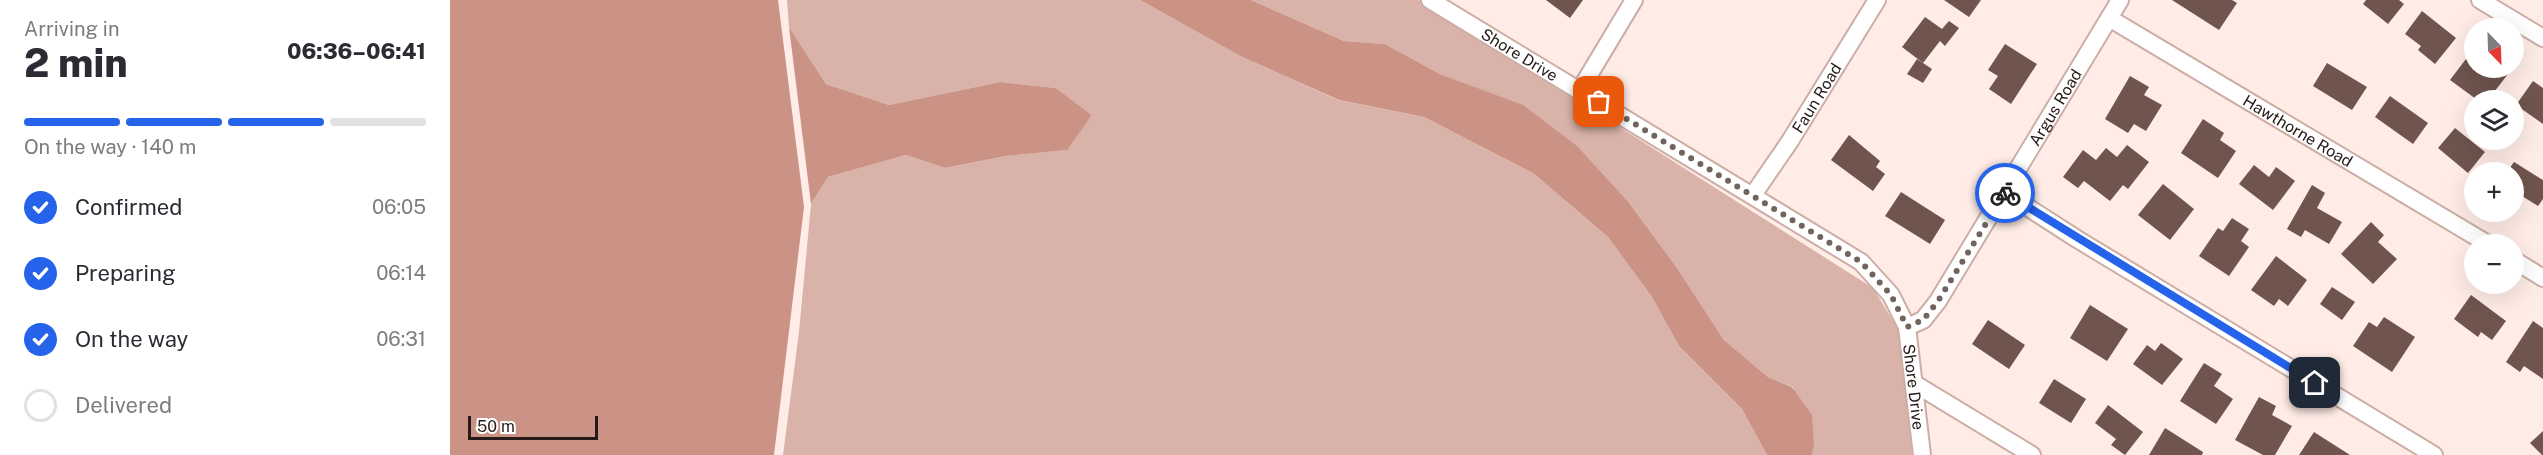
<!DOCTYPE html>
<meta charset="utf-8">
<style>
:root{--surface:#fff;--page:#f2f2f3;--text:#2b2b33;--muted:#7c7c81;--line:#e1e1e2;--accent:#2563eb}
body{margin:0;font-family:"Public Sans",sans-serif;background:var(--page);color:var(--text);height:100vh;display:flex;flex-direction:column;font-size:22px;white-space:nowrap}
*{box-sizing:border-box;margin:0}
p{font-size:20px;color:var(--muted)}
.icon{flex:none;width:33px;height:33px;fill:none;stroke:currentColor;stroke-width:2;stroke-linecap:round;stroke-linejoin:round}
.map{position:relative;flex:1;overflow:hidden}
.drawer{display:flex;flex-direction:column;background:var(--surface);width:450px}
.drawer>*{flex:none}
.needle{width:39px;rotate:157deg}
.buttons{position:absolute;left:2014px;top:18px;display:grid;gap:12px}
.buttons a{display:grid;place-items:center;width:60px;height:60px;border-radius:50%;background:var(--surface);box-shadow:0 6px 24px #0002;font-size:30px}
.scale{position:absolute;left:18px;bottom:15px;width:130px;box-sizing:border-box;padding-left:6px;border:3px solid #241a17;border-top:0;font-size:16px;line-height:21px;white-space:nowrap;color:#241a17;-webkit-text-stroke:4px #fff;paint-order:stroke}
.pin{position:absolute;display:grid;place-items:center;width:51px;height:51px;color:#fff;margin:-26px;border-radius:12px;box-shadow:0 3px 9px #0006}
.courier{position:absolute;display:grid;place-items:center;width:60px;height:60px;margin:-30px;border:4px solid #2563eb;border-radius:50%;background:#fff;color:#222;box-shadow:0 2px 8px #0007}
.headline em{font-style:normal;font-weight:800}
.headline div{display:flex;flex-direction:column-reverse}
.headline{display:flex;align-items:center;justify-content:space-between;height:102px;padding:0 24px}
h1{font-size:39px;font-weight:800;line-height:45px}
.bar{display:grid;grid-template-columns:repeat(4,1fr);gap:9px 6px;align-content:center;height:72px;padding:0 24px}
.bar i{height:8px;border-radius:4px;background:var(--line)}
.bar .selected{background:var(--accent)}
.bar p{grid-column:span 4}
ol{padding:0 24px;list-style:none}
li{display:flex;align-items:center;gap:18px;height:66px}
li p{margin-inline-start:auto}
li .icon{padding:6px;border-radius:50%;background:var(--accent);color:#fff;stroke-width:4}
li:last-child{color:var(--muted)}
li i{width:33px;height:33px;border:3px solid var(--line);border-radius:50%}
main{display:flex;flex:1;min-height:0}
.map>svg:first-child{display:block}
</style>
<main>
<section class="drawer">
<div class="headline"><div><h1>2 min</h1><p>Arriving in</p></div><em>06:36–06:41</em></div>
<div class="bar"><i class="selected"></i><i class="selected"></i><i class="selected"></i><i></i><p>On the way · 140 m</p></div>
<ol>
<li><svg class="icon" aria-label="check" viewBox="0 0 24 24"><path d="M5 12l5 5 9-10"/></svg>Confirmed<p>06:05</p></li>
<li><svg class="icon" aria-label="check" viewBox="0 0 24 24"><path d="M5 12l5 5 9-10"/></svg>Preparing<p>06:14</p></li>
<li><svg class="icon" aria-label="check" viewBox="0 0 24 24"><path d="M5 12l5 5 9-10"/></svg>On the way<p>06:31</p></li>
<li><i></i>Delivered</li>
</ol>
</section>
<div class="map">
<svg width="2093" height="455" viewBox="0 0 2093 455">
<rect width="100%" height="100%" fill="#ffece6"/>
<!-- green -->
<g fill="#d9b3a9">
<polygon points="337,0 690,0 792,57 888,100 974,117 1083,173 1158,237 1202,297 1229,346 1292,409 1317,455 333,455 349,332 361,204 378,177 456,155 495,168 556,156 616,150 642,115 606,88 550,82 439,105 376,84 339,27"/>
<polygon points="801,0 969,0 1423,288 1457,344 1464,455 1362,455 1364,446 1343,387 1318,377 1274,340 1227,268 1180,204 992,75 935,44 894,41"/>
</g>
<!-- water -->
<g fill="#cb9385">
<polygon points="0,0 328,0 354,207 324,455 0,455"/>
<polygon points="690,0 801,0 894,41 935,44 992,75 1073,105 1127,146 1180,204 1227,268 1274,340 1318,377 1342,387 1362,415 1364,446 1362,455 1317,455 1292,409 1229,346 1202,297 1158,237 1083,173 974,117 889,100 792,57"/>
<polygon points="339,27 376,84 439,105 550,82 606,88 642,115 617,150 556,156 495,168 456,155 378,177 361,204"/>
</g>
<!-- building -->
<g fill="#6f554e">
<polygon points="1096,0 1133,0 1120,18"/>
<polygon points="1494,0 1531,0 1519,17"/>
<polygon points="1722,0 1782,0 1787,3 1769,30"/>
<polygon points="1916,0 1949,0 1954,4 1938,24 1913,4"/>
<polygon points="1972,11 2006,38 1985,64 1968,50 1971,46 1955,34"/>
<polygon points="1475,17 1492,29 1499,21 1509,28 1495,46 1490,41 1473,63 1452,47"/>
<polygon points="1555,44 1587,64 1561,104 1539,89 1548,76 1538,70"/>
<polygon points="2019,55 2025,60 2025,68 2058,68 2061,70 2038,100 2030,95 2026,99 2000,80"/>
<polygon points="1467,59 1482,69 1473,83 1457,74"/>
<polygon points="1877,63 1917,87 1902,110 1863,86"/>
<polygon points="1680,76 1699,87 1694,95 1712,105 1696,131 1684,124 1678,133 1655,119"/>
<polygon points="2083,81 2093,88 2093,124 2066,105"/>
<polygon points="1940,96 1978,123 1963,144 1925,117"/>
<polygon points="1753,119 1774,133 1770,140 1786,151 1768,178 1731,153"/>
<polygon points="2005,128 2035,152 2018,173 1988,148"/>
<polygon points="1399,135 1430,161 1426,167 1435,174 1423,191 1381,160"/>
<polygon points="1677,145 1699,162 1678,189 1673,185 1660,201 1634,181 1628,188 1613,177 1633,150 1646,160 1656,148 1667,157"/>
<polygon points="2064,162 2093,180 2093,199 2088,206 2064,191 2064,172 2057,172"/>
<polygon points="1804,165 1819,177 1826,167 1845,181 1823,210 1789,184"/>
<polygon points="1713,184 1744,209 1720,240 1688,215"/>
<polygon points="1862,185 1875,193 1867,208 1892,222 1879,244 1855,230 1851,237 1837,229"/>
<polygon points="1451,192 1495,220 1480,244 1435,216"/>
<polygon points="1782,218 1799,229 1791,241 1799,247 1779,276 1749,256 1768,228 1773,231"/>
<polygon points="1921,222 1934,235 1928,242 1947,259 1923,284 1891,254"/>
<polygon points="1826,256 1857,280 1838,306 1829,299 1824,306 1801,290"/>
<polygon points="1882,287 1905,302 1892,320 1870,304"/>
<polygon points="2021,295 2056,321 2042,340 2031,332 2028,337 2004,319"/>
<polygon points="1640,305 1678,329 1657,361 1620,338"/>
<polygon points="1934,317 1965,337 1942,372 1903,346 1919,322 1927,327"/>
<polygon points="1538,320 1575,345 1559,369 1522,344"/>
<polygon points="2083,321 2093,328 2093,379 2074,366 2070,372 2056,362"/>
<polygon points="1711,343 1733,359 1712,385 1683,364 1697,345 1705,351"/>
<polygon points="1754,363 1772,374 1764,386 1783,399 1766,424 1730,401"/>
<polygon points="1604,379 1636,399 1621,423 1589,403"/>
<polygon points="1809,397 1826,406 1822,415 1842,426 1825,455 1813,455 1785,440"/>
<polygon points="1658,405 1693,432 1675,455 1661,445 1666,439 1645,423"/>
<polygon points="1715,428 1753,452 1752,455 1699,455"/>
<polygon points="2093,431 2093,455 2092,455 2080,443"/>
<polygon points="1864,432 1900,455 1849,455"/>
</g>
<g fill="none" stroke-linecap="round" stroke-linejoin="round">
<defs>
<g id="street">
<path id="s1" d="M 980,0 L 1411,262 L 1441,295 L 1457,327 L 1472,455"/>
<polyline points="2030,0 2093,38"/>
<path id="s2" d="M 1659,18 L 2038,244"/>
<polyline points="1130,90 1184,0"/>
<polyline points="1554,192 1627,239 1984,455"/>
<path id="s3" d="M 1303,195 L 1340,141 L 1427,0"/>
<polyline points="2064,260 2093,278"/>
<path id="s4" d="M 1457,327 L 1473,320 L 1488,301 L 1670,0"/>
<polyline points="1465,384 1582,455"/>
</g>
</defs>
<!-- street casing -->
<use href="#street" stroke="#ccaea6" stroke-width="20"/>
<!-- street -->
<use href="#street" stroke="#fff" stroke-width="16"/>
</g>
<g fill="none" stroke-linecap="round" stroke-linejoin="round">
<!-- done -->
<polyline stroke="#71645f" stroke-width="6" stroke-dasharray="0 10.8" points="1149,102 1411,262 1441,295 1457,327 1473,320 1488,301 1555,193"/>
<!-- route -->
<polyline stroke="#2563eb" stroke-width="8" points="1555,193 1865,383"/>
</g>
<g text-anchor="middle" stroke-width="6" stroke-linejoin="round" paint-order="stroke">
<!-- street labels -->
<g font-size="16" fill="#241a17" stroke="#fff">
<text dy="6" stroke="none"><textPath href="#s1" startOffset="105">Shore Drive</textPath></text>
<text dy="6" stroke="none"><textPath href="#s3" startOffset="116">Faun Road</textPath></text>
<text dy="6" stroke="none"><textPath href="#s4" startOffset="268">Argus Road</textPath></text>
<text dy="6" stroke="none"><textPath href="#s2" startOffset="220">Hawthorne Road</textPath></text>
<text dy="6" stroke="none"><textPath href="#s1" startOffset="645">Shore Drive</textPath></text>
</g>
</g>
</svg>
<div class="buttons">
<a><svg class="needle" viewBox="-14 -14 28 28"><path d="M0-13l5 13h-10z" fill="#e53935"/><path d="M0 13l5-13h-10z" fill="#7c7c81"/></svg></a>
<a><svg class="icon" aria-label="layers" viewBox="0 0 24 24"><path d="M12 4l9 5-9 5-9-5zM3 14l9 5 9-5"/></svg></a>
<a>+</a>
<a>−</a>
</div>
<div class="scale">50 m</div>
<div class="pin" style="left:1149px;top:102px;background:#ea580c"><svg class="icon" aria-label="bag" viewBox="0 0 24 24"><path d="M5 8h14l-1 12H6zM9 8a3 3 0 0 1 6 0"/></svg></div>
<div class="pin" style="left:1865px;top:383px;background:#1f2937"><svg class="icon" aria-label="home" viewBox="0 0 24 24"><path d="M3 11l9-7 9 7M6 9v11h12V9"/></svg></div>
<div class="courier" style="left:1555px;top:193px"><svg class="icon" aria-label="bike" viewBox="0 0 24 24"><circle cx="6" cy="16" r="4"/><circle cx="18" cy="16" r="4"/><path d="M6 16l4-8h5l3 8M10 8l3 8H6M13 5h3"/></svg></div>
</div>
</main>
